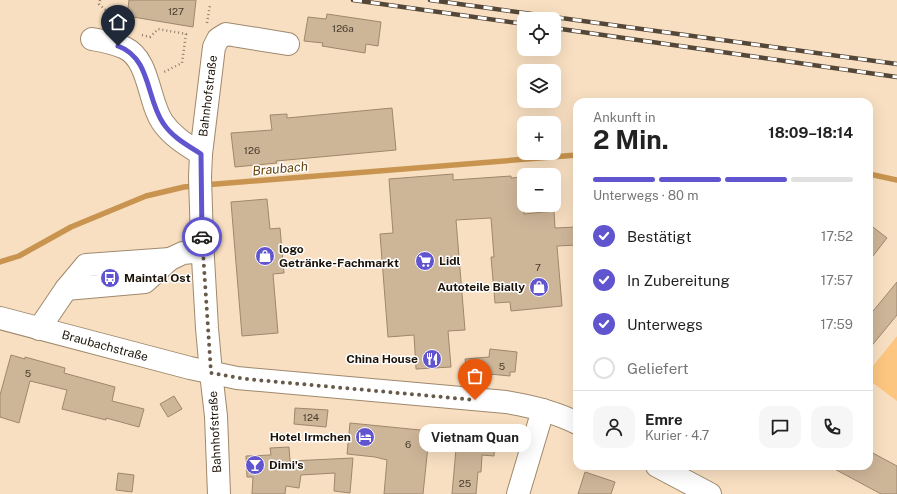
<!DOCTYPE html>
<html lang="de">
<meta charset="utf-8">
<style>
:root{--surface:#fff;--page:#f6f6f6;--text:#222;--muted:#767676;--line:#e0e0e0;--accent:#6055ce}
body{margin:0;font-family:"Public Sans",sans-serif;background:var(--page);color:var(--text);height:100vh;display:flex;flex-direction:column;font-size:15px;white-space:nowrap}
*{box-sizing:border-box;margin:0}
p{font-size:13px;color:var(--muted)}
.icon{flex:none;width:22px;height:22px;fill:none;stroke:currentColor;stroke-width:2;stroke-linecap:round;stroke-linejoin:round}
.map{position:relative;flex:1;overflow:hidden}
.side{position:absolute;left:573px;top:98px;width:300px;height:372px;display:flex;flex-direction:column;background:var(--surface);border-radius:12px;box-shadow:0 4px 16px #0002}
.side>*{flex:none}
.buttons{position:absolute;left:517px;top:12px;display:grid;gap:8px}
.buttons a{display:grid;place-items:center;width:44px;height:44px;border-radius:8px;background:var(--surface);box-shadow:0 4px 16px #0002;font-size:20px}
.pin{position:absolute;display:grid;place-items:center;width:34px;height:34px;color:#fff;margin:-41px -17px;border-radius:50% 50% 50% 0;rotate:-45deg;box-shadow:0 0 4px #0007}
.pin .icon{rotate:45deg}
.courier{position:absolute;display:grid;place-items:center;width:40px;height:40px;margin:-20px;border:3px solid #6055ce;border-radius:50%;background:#fff;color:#222;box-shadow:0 1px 5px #0007}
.bubble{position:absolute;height:28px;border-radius:12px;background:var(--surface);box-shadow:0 4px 16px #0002;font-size:13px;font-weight:700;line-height:28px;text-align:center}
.head em{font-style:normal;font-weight:700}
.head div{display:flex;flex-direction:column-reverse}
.head{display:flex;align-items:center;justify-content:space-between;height:68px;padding:0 20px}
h1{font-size:26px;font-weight:700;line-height:30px}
.bar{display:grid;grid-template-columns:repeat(4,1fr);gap:6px 4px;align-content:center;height:48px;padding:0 20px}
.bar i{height:5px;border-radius:3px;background:var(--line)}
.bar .current{background:var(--accent)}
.bar p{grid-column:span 4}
.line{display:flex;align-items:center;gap:10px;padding:0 20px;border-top:1px solid var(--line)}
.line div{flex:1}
.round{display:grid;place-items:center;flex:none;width:42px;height:42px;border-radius:12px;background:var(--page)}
ol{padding:0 20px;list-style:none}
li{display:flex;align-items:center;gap:12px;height:44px}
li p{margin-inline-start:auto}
li .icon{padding:4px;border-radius:50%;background:var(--accent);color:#fff;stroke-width:4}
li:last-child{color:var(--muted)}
li i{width:22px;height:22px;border:2px solid var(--line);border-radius:50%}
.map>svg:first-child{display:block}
</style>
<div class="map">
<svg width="897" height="494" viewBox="0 0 897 494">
<rect width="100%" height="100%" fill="#f8dfc1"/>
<!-- green -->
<polygon fill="#fcc681" points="897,336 897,401 869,380 869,371"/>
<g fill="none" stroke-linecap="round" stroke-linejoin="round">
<!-- stream -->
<g stroke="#c8944f" stroke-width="5.5">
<polyline points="869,174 897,180"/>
<polyline points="204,185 577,155"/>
<polyline points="0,262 19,256 71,227 146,196 184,187 196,186"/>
</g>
</g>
<!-- building -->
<g fill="#cdb598" stroke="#9e876c">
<polygon points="129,0 196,0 193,27 127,16"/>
<polygon points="327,14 381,22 378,46 366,44 365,53 322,46 323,43 304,41 308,17 326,19"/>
<polygon points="392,108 396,150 276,161 277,163 235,167 231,133 272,130 270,115 287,114 287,118"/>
<polygon points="453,174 453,180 511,176 511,178 524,177 524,214 554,211 555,228 577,227 577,245 557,246 562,306 511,311 510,302 495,303 491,257 494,257 491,218 456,220 465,330 448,331 451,367 416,369 414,335 388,337 380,234 393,233 389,179"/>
<polygon points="267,199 270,229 280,228 284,273 273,274 278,333 242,336 231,202"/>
<polygon points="869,224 887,238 869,261"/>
<polygon points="897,282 897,315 869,349 869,316"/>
<polygon points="490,349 517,352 515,372 510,372 510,376 479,373 467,374 465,359 489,357"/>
<polygon points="11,355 25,359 25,357 65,368 64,373 115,387 112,401 144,409 139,427 106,418 106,420 62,409 67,390 30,381 19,423 0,417 0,395"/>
<polygon points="174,396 182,409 168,417 160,404"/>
<polygon points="295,408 328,410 326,427 294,424"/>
<polygon points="350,423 440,432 492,435 491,442 495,442 494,456 482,455 481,472 478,472 476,494 452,494 456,449 428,446 423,494 384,494 387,460 375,457 347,454"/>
<polygon points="289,447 290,461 353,458 350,493 334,491 335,473 301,475 299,488 286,486 285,494 252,494 253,477 247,477 246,456 271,455 270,448"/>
<polygon points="869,451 897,466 897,494 881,494 829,466 869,466"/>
<polygon points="585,472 615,482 611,494 578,494"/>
<polygon points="118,473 134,475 132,492 116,490"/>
</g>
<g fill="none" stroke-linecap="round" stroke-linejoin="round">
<defs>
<g id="minor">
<path d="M 92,39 C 103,41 115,43 125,48 C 150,60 148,102 163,123 C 173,137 187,145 201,154"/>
<polyline points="66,289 145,282 170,259 183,253 203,251"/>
<path d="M 0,318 L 190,368 L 237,378 L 506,402 C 531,406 555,412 577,423"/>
<polyline points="39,329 66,289 86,265 170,259"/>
<polyline points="657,466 710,494"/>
<polyline points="219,494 216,416 211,373 207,328 202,241 200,177 201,154 214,47 218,39 226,34 288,44"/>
<polyline points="518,494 543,410"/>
</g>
</defs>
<!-- minor casing -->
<use href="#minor" stroke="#9f896d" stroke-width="24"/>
<!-- path -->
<g stroke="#8f7e69" stroke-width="2.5" stroke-dasharray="1 3" stroke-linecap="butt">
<polyline points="100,0 99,4 121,24"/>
<polyline points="207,23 210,5"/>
<polyline points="142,35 150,37 158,29 186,34 182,63 164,72"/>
</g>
<!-- minor -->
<use href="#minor" stroke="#fff" stroke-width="22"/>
<defs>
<g id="rail">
<polyline points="353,0 524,24"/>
<polyline points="430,0 897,64"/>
<polyline points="554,28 897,77"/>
</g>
</defs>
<!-- rail casing -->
<use href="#rail" stroke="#544738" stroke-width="4.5"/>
<!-- rail -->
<use href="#rail" stroke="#fff" stroke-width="3" stroke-dasharray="9" stroke-linecap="butt"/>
</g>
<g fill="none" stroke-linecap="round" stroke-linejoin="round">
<!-- done -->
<polyline stroke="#685a49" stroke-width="4" stroke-dasharray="0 7.2" points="202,237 211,373 246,379 475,400"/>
<!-- route -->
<path stroke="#6055ce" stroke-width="5" d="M 118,46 C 151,58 146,98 163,123 C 172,137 187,145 201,154 L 202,237"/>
</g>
<!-- icons -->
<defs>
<symbol id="shop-disc" viewBox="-11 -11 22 22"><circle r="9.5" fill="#6055ce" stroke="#fff"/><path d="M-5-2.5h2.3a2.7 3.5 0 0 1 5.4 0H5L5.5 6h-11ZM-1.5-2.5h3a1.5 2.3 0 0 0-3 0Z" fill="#fff"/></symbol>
<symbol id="supermarket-disc" viewBox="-11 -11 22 22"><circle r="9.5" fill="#6055ce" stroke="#fff"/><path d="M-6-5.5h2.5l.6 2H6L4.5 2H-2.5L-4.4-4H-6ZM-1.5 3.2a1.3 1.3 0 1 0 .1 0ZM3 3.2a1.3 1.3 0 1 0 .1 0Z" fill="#fff"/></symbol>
<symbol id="bus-disc" viewBox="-11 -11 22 22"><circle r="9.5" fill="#6055ce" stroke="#fff"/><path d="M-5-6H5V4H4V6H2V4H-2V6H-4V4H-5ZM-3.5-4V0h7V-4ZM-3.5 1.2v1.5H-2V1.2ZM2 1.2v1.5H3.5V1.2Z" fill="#fff"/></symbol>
<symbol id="restaurant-disc" viewBox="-11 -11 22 22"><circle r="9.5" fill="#6055ce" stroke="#fff"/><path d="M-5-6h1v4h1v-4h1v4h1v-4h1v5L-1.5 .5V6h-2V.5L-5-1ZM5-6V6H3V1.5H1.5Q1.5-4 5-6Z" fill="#fff"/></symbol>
<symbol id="hotel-disc" viewBox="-11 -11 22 22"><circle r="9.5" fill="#6055ce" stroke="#fff"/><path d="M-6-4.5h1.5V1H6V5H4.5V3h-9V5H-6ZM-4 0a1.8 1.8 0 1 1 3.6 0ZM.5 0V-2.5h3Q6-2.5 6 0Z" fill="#fff"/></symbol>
<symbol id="bar-disc" viewBox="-11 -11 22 22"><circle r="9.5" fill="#6055ce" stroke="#fff"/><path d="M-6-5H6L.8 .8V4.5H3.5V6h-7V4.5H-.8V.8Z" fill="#fff"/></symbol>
</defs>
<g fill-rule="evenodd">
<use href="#shop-disc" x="254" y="245" width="22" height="22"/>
<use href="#supermarket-disc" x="414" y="250" width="22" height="22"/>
<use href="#bus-disc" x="99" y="267" width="22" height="22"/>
<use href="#shop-disc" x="528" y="276" width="22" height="22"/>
<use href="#restaurant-disc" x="421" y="348" width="22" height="22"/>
<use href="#hotel-disc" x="354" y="426" width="22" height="22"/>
<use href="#bar-disc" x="244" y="454" width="22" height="22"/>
</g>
<g text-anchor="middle" stroke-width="3" stroke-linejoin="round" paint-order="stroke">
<!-- number labels -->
<g font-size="10" fill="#483b2c">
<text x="176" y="15">127</text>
<text x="343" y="32">126a</text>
<text x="252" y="154">126</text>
<text x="538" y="271">7</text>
<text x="502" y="370">5</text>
<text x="28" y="377">5</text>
<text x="311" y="421">124</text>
<text x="408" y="448">6</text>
<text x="465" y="487">25</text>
</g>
<!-- street labels -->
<g font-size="12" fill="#1b1208" stroke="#fff">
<text transform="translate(208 96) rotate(-83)" y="4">Bahnhofstraße</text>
<text transform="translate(105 346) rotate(15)" y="4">Braubachstraße</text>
<text transform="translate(215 432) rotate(-93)" y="4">Bahnhofstraße</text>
</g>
<!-- poi labels -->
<g font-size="12" font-weight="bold" fill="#1b1208" stroke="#fff" text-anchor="start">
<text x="279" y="253">logo<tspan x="279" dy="14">Getränke-Fachmarkt</tspan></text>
<text x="439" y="265">Lidl</text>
<text x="124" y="282">Maintal Ost</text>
<text x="525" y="291" text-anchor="end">Autoteile Bially</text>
<text x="418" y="363" text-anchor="end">China House</text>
<text x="351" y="441" text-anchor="end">Hotel Irmchen</text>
<text x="269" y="469">Dimi's</text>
</g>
<!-- water labels -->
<g font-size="13" font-style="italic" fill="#694610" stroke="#fff">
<text transform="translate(280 168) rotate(-5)" y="5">Braubach</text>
</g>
</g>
</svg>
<div class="buttons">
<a><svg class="icon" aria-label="locate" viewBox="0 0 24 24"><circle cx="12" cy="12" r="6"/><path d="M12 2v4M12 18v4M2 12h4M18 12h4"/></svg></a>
<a><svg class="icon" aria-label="layers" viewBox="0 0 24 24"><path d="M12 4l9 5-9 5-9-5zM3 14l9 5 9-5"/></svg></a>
<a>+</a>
<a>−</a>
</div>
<div class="pin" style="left:475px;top:400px;background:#ea580c"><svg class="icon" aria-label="bag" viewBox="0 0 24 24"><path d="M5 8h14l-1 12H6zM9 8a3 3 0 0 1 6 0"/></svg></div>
<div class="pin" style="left:118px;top:46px;background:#1f2937"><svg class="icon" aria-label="home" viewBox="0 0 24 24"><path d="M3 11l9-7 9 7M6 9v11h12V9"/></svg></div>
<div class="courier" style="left:202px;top:237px"><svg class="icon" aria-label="car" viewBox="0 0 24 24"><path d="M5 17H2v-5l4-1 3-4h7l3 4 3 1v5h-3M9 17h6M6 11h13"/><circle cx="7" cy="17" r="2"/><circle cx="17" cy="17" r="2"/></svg></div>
<div class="bubble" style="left:419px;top:424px;width:112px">Vietnam Quan</div>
<section class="side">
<div class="head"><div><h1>2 Min.</h1><p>Ankunft in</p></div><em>18:09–18:14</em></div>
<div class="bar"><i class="current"></i><i class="current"></i><i class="current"></i><i></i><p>Unterwegs · 80 m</p></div>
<ol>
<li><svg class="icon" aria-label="check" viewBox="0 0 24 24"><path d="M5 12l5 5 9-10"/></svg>Bestätigt<p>17:52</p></li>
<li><svg class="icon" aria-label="check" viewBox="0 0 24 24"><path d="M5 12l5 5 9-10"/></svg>In Zubereitung<p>17:57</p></li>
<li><svg class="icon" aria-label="check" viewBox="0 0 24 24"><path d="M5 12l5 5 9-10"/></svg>Unterwegs<p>17:59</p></li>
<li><i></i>Geliefert</li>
</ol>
<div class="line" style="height:72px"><a class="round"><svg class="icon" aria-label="person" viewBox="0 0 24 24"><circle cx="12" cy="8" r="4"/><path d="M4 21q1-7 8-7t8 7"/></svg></a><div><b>Emre</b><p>Kurier · 4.7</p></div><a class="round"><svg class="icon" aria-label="chat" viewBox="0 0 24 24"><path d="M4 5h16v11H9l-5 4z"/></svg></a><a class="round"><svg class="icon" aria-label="phone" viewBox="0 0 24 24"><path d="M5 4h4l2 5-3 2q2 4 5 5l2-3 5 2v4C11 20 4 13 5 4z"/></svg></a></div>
</section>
</div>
